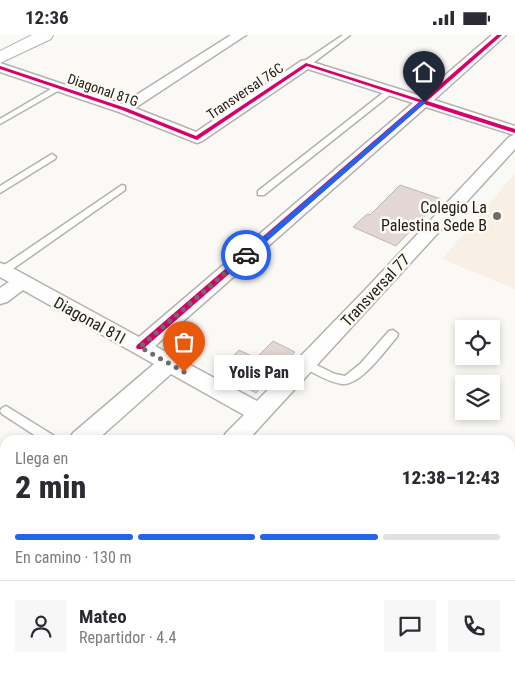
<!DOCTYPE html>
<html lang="es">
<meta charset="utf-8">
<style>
:root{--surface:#fff;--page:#f7f7f7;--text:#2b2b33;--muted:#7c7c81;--line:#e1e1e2;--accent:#2563eb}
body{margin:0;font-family:"Roboto Condensed",sans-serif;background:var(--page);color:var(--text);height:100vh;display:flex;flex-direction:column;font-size:19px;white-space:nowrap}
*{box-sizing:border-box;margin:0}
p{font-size:16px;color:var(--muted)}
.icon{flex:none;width:28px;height:28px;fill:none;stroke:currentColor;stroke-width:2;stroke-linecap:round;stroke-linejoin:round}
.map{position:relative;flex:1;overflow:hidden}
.panel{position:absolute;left:0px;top:400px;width:515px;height:245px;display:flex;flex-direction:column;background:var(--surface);border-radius:15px 15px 0 0;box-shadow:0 2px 8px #0003}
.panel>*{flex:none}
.buttons{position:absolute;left:455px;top:285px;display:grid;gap:10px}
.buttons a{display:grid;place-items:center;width:45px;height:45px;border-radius:0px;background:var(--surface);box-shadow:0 2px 8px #0003;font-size:25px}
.pin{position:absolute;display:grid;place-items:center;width:42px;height:42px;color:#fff;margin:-51px -21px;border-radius:50% 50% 50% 0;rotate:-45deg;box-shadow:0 0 5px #0007}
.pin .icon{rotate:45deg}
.courier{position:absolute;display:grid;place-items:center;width:50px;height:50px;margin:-25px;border:4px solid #2563eb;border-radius:50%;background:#fff;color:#222;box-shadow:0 1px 6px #0007}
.bubble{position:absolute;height:35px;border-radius:0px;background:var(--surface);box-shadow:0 2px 8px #0003;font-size:16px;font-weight:800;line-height:35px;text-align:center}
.head em{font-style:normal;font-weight:800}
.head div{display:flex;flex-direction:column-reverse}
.head{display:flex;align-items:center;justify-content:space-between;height:85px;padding:0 15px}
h1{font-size:32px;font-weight:800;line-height:38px}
.bar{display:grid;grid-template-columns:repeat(4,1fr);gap:8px 5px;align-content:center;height:60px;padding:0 15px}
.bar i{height:6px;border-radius:4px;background:var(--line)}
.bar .selected{background:var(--accent)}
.bar p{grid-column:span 4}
.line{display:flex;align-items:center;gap:12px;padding:0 15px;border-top:1px solid var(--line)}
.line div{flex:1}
.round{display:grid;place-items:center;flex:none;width:52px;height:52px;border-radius:0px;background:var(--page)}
.status{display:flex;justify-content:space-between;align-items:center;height:35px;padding:0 25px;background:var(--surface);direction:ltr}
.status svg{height:14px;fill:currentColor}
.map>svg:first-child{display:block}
</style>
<div class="status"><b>12:36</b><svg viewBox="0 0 49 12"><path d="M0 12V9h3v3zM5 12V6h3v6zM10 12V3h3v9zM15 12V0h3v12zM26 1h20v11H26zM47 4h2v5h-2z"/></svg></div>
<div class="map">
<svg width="515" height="645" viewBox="0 0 515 645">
<rect width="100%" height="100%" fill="#fbf9f6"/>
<!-- built -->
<polygon fill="#f8f0e5" points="515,138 515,254 442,224"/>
<!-- building -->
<g fill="#e2d7d2" stroke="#bab6b5">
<polygon points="400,150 441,164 396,211 353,192 367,179 370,180"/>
<polygon points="273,306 295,317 256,358 217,337 239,315 256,323"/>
</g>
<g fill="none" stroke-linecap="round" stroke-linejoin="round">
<defs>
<g id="lane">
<polygon points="343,0 350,0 309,31 303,31 303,27"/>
<polygon points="56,51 63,53 0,89 0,84"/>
<polygon points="388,54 395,56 264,160 258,160 258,156"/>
<polygon points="52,119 56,122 55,124 0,158 0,151"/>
<polygon points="122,150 125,151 125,155 7,238 0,238 0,233"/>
<path d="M 393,295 L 398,299 L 397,302 C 385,315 361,351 342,349 C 327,347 315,338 302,332 L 300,329 L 306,325 L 335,339 L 345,341 L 360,329 L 389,296 Z"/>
<polygon points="6,371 56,402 58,405 42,405 2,379 0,376 2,373"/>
<polygon points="357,640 377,640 375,645 355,645"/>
<polygon points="417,640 434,640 436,645 419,645"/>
</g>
<g id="street">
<path d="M 231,0 L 246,0 L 135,73 L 196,97 L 301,26 L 306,25 L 421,61 L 492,0 L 506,0 L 434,65 L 515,91 L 515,114 L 248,405 L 222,405 L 226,398 L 244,380 L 171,339 L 97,405 L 69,405 L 73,398 L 154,329 L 23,255 L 7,267 L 0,269 L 0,253 L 9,247 L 0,242 L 0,228 L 7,230 L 139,302 L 413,68 L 308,34 L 202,106 L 197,108 L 119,77 L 0,37 L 0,28 L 122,69 ZM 426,72 L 514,100 L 509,102 L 363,257 L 257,366 L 155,311 Z"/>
<polygon points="5,463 5,487 0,489 0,465"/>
<polygon points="5,629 5,640 30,640 28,645 0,645 0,634"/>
<polygon points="320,640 356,640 358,645 322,645"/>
</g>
<polygon id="secondary" points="32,0 53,0 51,4 0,28 0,16"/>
</defs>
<!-- lane casing -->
<use href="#lane" stroke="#b4b2af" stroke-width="3"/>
<!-- street casing -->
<use href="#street" stroke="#b4b2af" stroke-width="3"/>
<!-- secondary casing -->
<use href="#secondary" stroke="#b4b2af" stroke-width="2"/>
<!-- lane -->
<use href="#lane" fill="#fefefe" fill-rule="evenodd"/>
<!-- street -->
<use href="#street" fill="#fefefe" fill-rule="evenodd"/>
<!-- secondary -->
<use href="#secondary" fill="#fefefe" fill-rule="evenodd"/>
<defs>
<polygon id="cycleway" points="497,0 502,0 427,66 515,94 515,98 424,69 143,314 137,314 136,312 137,310 419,67 307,31 197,105 122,75 0,34 0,31 126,73 196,101 306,28 422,65"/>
</defs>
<!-- cycleway casing -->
<use href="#cycleway" stroke="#fef9f3" stroke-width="3"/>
<!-- cycleway -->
<use href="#cycleway" fill="#d6006c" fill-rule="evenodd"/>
</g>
<!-- route -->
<polygon fill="#2563eb" points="422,65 426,67 249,222 244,222 244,219"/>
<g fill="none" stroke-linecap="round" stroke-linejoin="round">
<!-- done -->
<polyline stroke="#6f6d69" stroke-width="5" stroke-dasharray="0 9" points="184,337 140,312 246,220"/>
</g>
<!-- markers -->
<circle fill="#6f6d69" stroke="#fef9f3" stroke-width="2" cx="497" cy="181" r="5"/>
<g text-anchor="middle" stroke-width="5" stroke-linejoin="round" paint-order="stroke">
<!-- far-street labels -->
<g font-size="14" fill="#24211d" stroke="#fef9f3">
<text transform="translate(103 55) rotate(19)" y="5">Diagonal 81G</text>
<text transform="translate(245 56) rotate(-34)" y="5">Transversal 76C</text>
</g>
<!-- poi labels -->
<g font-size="16" fill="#24211d" stroke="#fef9f3" text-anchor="end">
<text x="487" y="178">Colegio La<tspan x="487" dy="18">Palestina Sede B</tspan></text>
</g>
<!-- street labels -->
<g font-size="16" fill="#24211d" stroke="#fef9f3">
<text transform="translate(375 255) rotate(-47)" y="6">Transversal 77</text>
<text transform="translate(90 285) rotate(29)" y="6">Diagonal 81I</text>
</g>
</g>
</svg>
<div class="buttons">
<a><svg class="icon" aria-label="locate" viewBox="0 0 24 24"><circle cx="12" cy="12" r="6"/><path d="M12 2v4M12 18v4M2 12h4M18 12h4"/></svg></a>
<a><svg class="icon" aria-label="layers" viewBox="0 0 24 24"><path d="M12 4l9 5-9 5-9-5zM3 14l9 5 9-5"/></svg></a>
</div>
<div class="pin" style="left:184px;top:337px;background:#ea580c"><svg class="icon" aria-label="bag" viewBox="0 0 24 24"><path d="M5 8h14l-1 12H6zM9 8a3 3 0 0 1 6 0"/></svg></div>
<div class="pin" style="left:424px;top:67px;background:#1f2937"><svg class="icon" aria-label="home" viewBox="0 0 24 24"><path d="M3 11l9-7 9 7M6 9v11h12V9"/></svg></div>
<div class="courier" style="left:246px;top:220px"><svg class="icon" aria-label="car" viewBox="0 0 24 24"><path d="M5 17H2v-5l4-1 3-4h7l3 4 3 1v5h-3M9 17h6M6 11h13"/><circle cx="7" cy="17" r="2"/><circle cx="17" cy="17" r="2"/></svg></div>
<div class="bubble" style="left:214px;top:320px;width:90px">Yolis Pan</div>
<section class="panel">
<div class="head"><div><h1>2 min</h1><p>Llega en</p></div><em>12:38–12:43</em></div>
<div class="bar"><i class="selected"></i><i class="selected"></i><i class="selected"></i><i></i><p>En camino · 130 m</p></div>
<div class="line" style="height:90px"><a class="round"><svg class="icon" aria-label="person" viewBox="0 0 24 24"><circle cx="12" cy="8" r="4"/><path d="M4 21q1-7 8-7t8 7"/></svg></a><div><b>Mateo</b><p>Repartidor · 4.4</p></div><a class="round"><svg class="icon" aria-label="chat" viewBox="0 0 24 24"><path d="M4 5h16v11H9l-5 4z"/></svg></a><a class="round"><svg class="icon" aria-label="phone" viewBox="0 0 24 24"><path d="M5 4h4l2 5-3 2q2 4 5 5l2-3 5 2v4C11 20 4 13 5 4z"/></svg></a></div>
</section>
</div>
